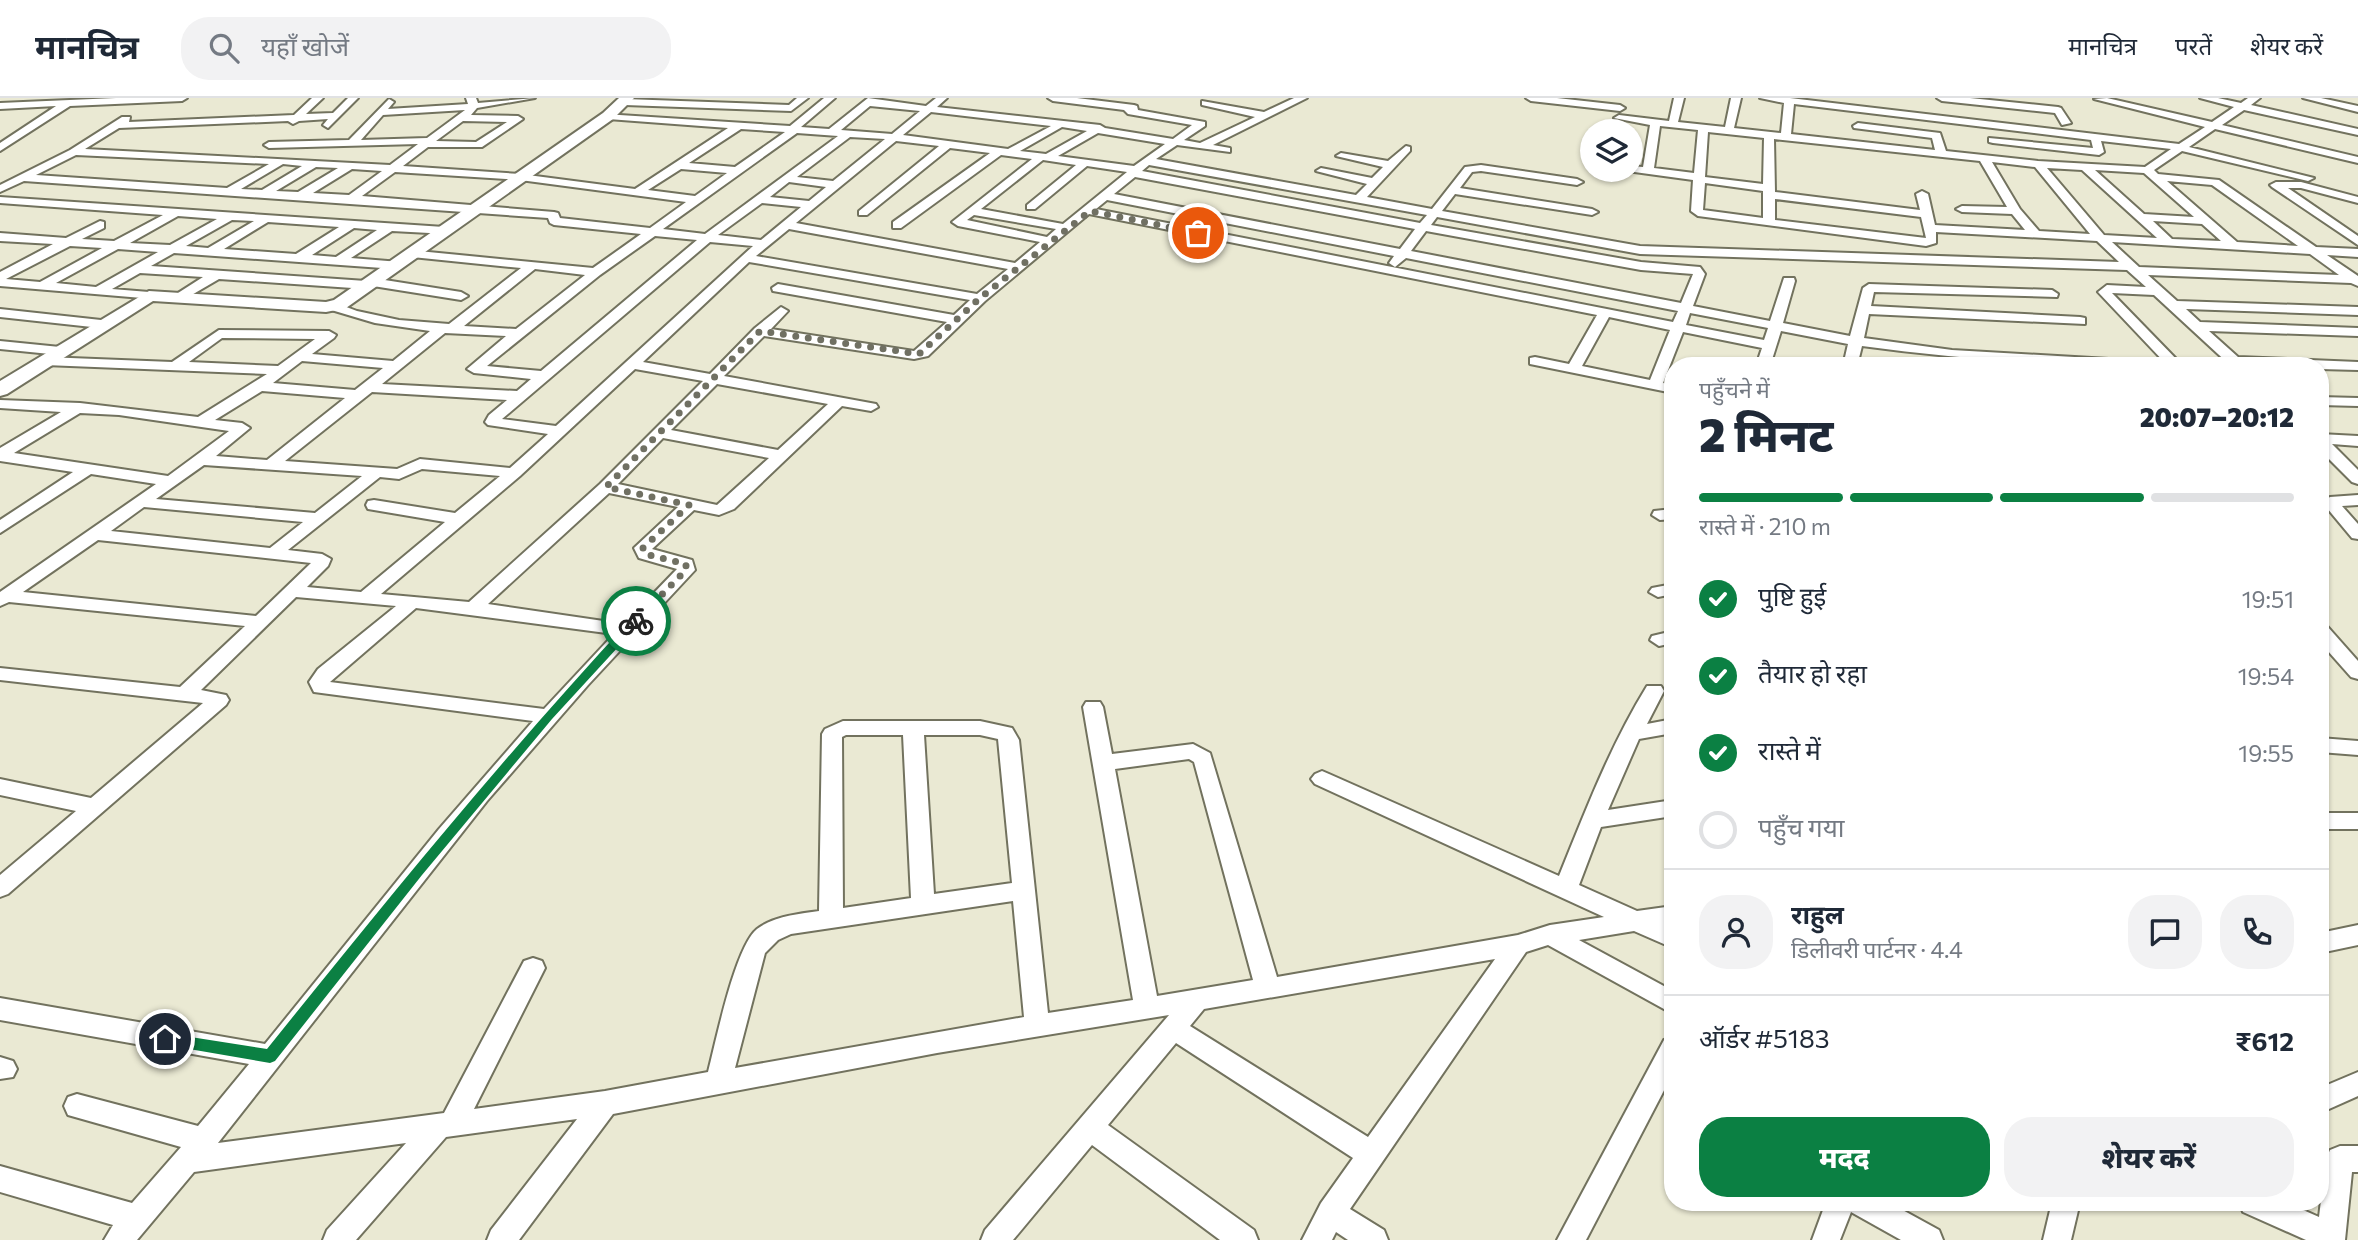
<!DOCTYPE html>
<html lang="hi">
<meta charset="utf-8">
<style>
:root{--surface:#fff;--page:#f2f2f3;--text:#1f2937;--muted:#747a83;--line:#e0e1e3;--accent:#0b8043}
body{margin:0;font-family:Commissioner,"Noto Sans Devanagari",sans-serif;background:var(--page);color:var(--text);height:100vh;display:flex;flex-direction:column;font-size:26px;white-space:nowrap}
*{box-sizing:border-box;margin:0}
p{font-size:23px;color:var(--muted)}
.icon{flex:none;width:38px;height:38px;fill:none;stroke:currentColor;stroke-width:2;stroke-linecap:round;stroke-linejoin:round}
.map{position:relative;flex:1;overflow:hidden}
.drawer{position:absolute;left:1664px;top:259px;width:665px;height:854px;display:flex;flex-direction:column;background:var(--surface);border-radius:28px;box-shadow:0 2px 5px #0004}
.drawer>*{flex:none}
.tools{position:absolute;left:1580px;top:21px;display:grid;gap:14px}
.tools a{display:grid;place-items:center;width:63px;height:63px;border-radius:50%;background:var(--surface);box-shadow:0 2px 5px #0004;font-size:35px}
.pin{position:absolute;display:grid;place-items:center;width:60px;height:60px;color:#fff;margin:-30px;border:4px solid #fff;border-radius:50%;box-shadow:0 2px 7px #0007}
.courier{position:absolute;display:grid;place-items:center;width:70px;height:70px;margin:-35px;border:5px solid #0b8043;border-radius:50%;background:#fff;color:#222;box-shadow:0 2px 9px #0007}
.overview em{font-style:normal;font-weight:800}
.overview div{display:flex;flex-direction:column-reverse}
.overview{display:flex;align-items:center;justify-content:space-between;height:119px;padding:0 35px}
h1{font-size:46px;font-weight:800;line-height:52px}
.bar{display:grid;grid-template-columns:repeat(4,1fr);gap:10px 7px;align-content:center;height:84px;padding:0 35px}
.bar i{height:9px;border-radius:5px;background:var(--line)}
.bar .active{background:var(--accent)}
.bar p{grid-column:span 4}
.line{display:flex;align-items:center;gap:18px;padding:0 35px;border-top:2px solid var(--line)}
.line div{flex:1}
.round{display:grid;place-items:center;flex:none;width:74px;height:74px;border-radius:28px;background:var(--page)}
ol{padding:0 35px;list-style:none}
li{display:flex;align-items:center;gap:21px;height:77px}
li p{margin-inline-start:auto}
li .icon{padding:7px;border-radius:50%;background:var(--accent);color:#fff;stroke-width:4}
li:last-child{color:var(--muted)}
li i{width:38px;height:38px;border:4px solid var(--line);border-radius:50%}
.action{display:flex;gap:14px;margin-top:auto;padding:14px 35px}
.action a{flex:1;height:80px;border-radius:28px;background:var(--accent);color:#fff;font-size:28px;font-weight:800;line-height:80px;text-align:center}
.action a+a{background:var(--page);color:var(--text)}
header{display:flex;align-items:center;gap:42px;box-sizing:border-box;height:98px;padding:0 35px;background:var(--surface);border-bottom:2px solid var(--line)}
header strong{font-size:33px}
nav{display:flex;gap:38px;margin-inline-start:auto;font-size:24px}
.search{width:490px;height:63px;background:var(--page);display:flex;align-items:center;gap:18px;box-sizing:border-box;padding:0 24px;border-radius:28px;color:var(--muted);font-size:26px}
.map>svg:first-child{display:block}
</style>
<header>
<strong>मानचित्र</strong>
<div class="search"><svg class="icon" aria-label="search" viewBox="0 0 24 24"><circle cx="10" cy="10" r="6"/><path d="M15 15l6 6"/></svg>यहाँ खोजें</div>
<nav><a>मानचित्र</a><a>परतें</a><a>शेयर करें</a></nav>
</header>
<div class="map">
<svg width="2358" height="1142" viewBox="0 0 2358 1142">
<rect width="100%" height="100%" fill="#eae9d3"/>
<g fill="none" stroke-linecap="round" stroke-linejoin="round">
<defs>
<g id="street">
<polygon points="116,0 187,0 182,3 70,8 0,53 0,45 56,8 0,11 0,5"/>
<path d="M 312,0 L 323,0 L 306,16 L 333,15 L 348,0 L 358,0 L 328,30 L 323,27 L 328,21 L 299,23 L 293,26 L 288,23 L 119,30 L 85,51 L 390,67 L 418,46 L 269,50 L 264,47 L 269,44 L 349,42 L 389,1 L 394,4 L 388,11 L 468,6 L 466,0 L 476,0 L 478,5 L 535,0 L 477,10 L 471,17 L 518,18 L 523,21 L 482,49 L 428,49 L 403,68 L 520,76 L 635,91 L 728,30 L 608,21 L 604,20 L 604,16 L 790,28 L 824,0 L 835,0 L 801,29 L 829,31 L 868,0 L 926,8 L 936,0 L 947,0 L 937,9 L 1100,27 L 1105,30 L 1173,41 L 1192,27 L 1128,16 L 1124,12 L 1053,3 L 1048,0 L 1077,0 L 1134,7 L 1137,8 L 1138,12 L 1205,24 L 1205,28 L 1184,42 L 1200,45 L 1255,19 L 1202,7 L 1202,3 L 1264,14 L 1294,0 L 1307,0 L 1213,47 L 1230,50 L 1230,54 L 1177,47 L 1156,61 L 1356,97 L 1367,86 L 1316,73 L 1321,70 L 1372,80 L 1383,69 L 1336,58 L 1341,55 L 1388,63 L 1406,48 L 1410,49 L 1410,53 L 1367,99 L 1432,111 L 1465,69 L 1481,67 L 1577,81 L 1583,84 L 1577,87 L 1481,73 L 1472,74 L 1460,90 L 1592,111 L 1598,114 L 1592,117 L 1455,96 L 1442,113 L 1640,148 L 2119,164 L 2097,143 L 1936,134 L 1936,145 L 1926,148 L 1698,118 L 1691,113 L 1693,82 L 1627,73 L 1631,72 L 1631,68 L 1643,69 L 1650,27 L 1614,20 L 1619,17 L 1669,23 L 1674,0 L 1684,0 L 1678,24 L 1725,29 L 1731,0 L 1741,0 L 1734,30 L 1781,35 L 1784,5 L 1760,0 L 1790,0 L 2179,46 L 2205,29 L 2094,1 L 2107,0 L 2212,24 L 2234,9 L 2200,0 L 2218,0 L 2241,5 L 2248,0 L 2260,0 L 2251,7 L 2358,31 L 2358,37 L 2244,12 L 2222,27 L 2358,59 L 2358,65 L 2215,31 L 2189,49 L 2314,80 L 2308,83 L 2182,53 L 2154,72 L 2158,76 L 2219,82 L 2316,149 L 2358,151 L 2358,159 L 2327,157 L 2358,178 L 2358,188 L 2351,185 L 2148,177 L 2177,203 L 2358,209 L 2358,217 L 2186,211 L 2200,224 L 2358,230 L 2358,238 L 2209,233 L 2238,259 L 2358,264 L 2358,272 L 2320,271 L 2320,268 L 2231,268 L 2154,197 L 2112,195 L 2183,268 L 2168,268 L 2098,194 L 2107,187 L 2146,189 L 2127,172 L 1640,156 L 1437,119 L 1431,127 L 1641,164 L 1700,169 L 1705,176 L 1693,208 L 1770,223 L 1783,183 L 1784,180 L 1794,180 L 1795,183 L 1783,225 L 1850,238 L 1863,190 L 1869,186 L 2052,192 L 2058,196 L 2057,199 L 1874,194 L 1871,208 L 2080,219 L 2085,220 L 2085,226 L 1869,216 L 1864,240 L 1952,252 L 2160,264 L 2167,268 C 2064,268 1964,262 1862,248 L 1857,268 L 1843,268 L 1848,246 L 1781,233 L 1770,268 L 1756,268 L 1762,250 L 1683,234 L 1663,285 L 1673,287 L 1673,295 L 1530,266 L 1530,260 L 1535,259 L 1569,266 L 1597,217 L 1089,116 L 985,203 L 928,258 L 914,261 L 764,238 L 724,278 L 876,306 L 878,309 L 871,313 L 842,308 L 734,411 L 719,417 L 694,412 L 652,451 L 692,462 L 695,472 L 588,587 L 487,703 L 218,1045 L 444,1015 L 524,863 L 533,860 L 542,863 L 545,870 L 474,1011 L 605,993 L 708,974 C 716,943 735,849 757,831 C 774,818 799,816 819,813 L 822,636 L 825,631 L 843,623 L 980,623 L 1012,630 L 1019,642 L 1048,915 L 1133,902 L 1083,609 L 1086,604 L 1100,604 L 1103,609 L 1112,656 L 1193,646 L 1210,655 L 1277,879 L 1518,837 L 1550,827 L 1604,819 L 1315,686 L 1311,681 L 1315,676 L 1322,673 L 1329,676 L 1559,778 C 1585,714 1610,648 1647,588 L 1661,588 L 1664,593 L 1647,626 L 1673,621 L 1673,635 L 1639,641 L 1608,712 L 1673,702 L 1673,718 L 1601,729 L 1579,787 L 1637,813 L 1673,808 L 1673,826 L 1668,827 L 1673,829 L 1673,850 L 1634,833 L 1579,842 L 1673,893 L 1673,916 L 1548,847 L 1526,854 L 1350,1111 L 1384,1132 L 1388,1142 L 1348,1142 L 1336,1134 L 1332,1142 L 1302,1142 L 1321,1105 L 1353,1060 L 1176,945 L 1108,1027 L 1254,1132 L 1258,1142 L 1220,1142 L 1092,1047 L 1013,1142 L 981,1142 L 985,1132 L 1169,917 L 937,955 L 613,1016 L 519,1142 L 487,1142 L 491,1132 L 577,1021 L 446,1039 L 356,1142 L 323,1142 L 327,1132 L 406,1045 L 194,1074 L 137,1142 L 104,1142 L 113,1127 L 0,1094 L 0,1068 L 132,1105 L 181,1049 L 68,1017 L 64,1008 L 68,999 L 77,996 L 198,1028 L 249,966 L 0,922 L 0,900 L 265,946 L 439,731 L 533,623 L 314,594 L 309,584 L 318,571 L 396,508 L 296,499 L 201,592 L 226,597 L 229,602 L 226,607 L 8,796 L 0,799 L 0,777 L 76,713 L 0,697 L 0,681 L 91,700 L 203,605 L 0,582 L 0,570 L 180,589 L 245,528 L 9,504 L 0,508 L 0,494 L 156,386 L 91,376 L 0,435 L 0,422 L 73,374 L 0,363 L 0,350 L 61,314 L 0,310 L 0,302 L 80,305 L 198,319 L 267,276 L 45,267 L 38,263 L 45,259 L 172,264 L 219,232 L 329,233 L 336,237 L 334,240 L 312,256 L 393,263 L 430,233 L 375,225 L 328,211 L 328,205 L 333,204 L 357,213 L 399,222 L 449,226 L 521,170 L 412,159 L 406,155 L 408,152 L 593,170 L 641,136 L 554,127 L 550,125 L 548,120 L 24,83 L 0,94 L 0,87 L 70,52 L 122,19 L 130,19 L 129,24 L 294,17 ZM 1794,6 L 2091,42 L 2093,50 L 1989,40 L 1989,44 L 1993,45 L 2099,57 L 2104,54 L 2101,43 L 2171,51 L 2145,69 L 2038,63 L 1946,53 L 1940,35 L 1858,25 L 1853,28 L 1854,30 L 1932,40 L 1935,52 L 1791,36 ZM 870,8 L 920,13 L 892,36 L 841,32 ZM 465,12 L 427,40 L 361,42 L 383,17 ZM 931,14 L 1051,28 L 1008,51 L 903,37 ZM 463,23 L 507,24 L 476,44 L 436,43 ZM 1660,28 L 1698,32 L 1694,75 L 1654,70 ZM 1062,29 L 1087,33 L 1046,56 L 1020,53 ZM 741,31 L 785,34 L 735,69 L 689,65 ZM 1708,34 L 1764,40 L 1763,86 L 1705,79 ZM 797,35 L 838,38 L 705,136 L 663,131 ZM 1098,35 L 1165,46 L 1134,68 L 1058,58 ZM 850,39 L 885,41 L 833,83 L 797,79 ZM 1774,41 L 1980,63 L 2007,109 L 1962,108 L 1956,111 L 1962,114 L 2012,116 L 2025,132 L 1935,127 L 1928,96 L 1922,93 L 1916,96 L 1920,112 L 1775,94 ZM 896,43 L 939,48 L 859,113 L 859,117 L 867,117 L 950,50 L 990,55 L 893,124 L 893,130 L 901,130 L 1001,57 L 1032,61 L 952,124 L 958,128 L 1040,144 L 1015,165 L 796,125 ZM 76,57 L 269,66 L 227,90 L 36,77 ZM 1043,62 L 1076,67 L 1027,107 L 1027,111 L 1035,111 L 1087,68 L 1127,74 L 1063,126 L 981,111 ZM 1992,64 L 2035,69 L 2090,136 L 2039,133 L 2020,111 ZM 283,66 L 302,68 L 262,92 L 241,91 ZM 1149,67 L 1427,117 L 1420,125 L 1142,73 ZM 316,69 L 338,70 L 298,94 L 276,93 ZM 2047,70 L 2082,72 L 2157,140 L 2104,137 ZM 352,71 L 382,73 L 349,97 L 313,95 ZM 681,71 L 727,75 L 695,98 L 648,92 ZM 2095,72 L 2144,75 L 2194,119 L 2144,116 ZM 395,74 L 520,82 L 686,104 L 650,130 L 560,120 L 558,115 L 554,114 L 362,98 ZM 1135,79 L 1415,131 L 1400,151 L 1114,96 ZM 2167,83 L 2212,87 L 2298,148 L 2237,144 ZM 789,84 L 826,89 L 809,103 L 770,99 ZM 1705,85 L 1763,93 L 1763,120 L 1703,112 ZM 1775,101 L 1921,119 L 1926,140 L 1775,122 ZM 1107,102 L 1394,158 L 1389,165 L 1395,169 L 1406,160 L 1678,213 L 1673,224 L 1096,111 ZM 762,105 L 801,109 L 761,142 L 718,137 ZM 974,117 L 1056,131 L 1047,139 L 967,122 ZM 2153,123 L 2202,126 L 2221,143 L 2172,141 ZM 789,131 L 1008,171 L 977,196 L 756,158 ZM 1426,133 L 1641,172 L 1693,176 L 1681,205 L 1411,153 ZM 655,138 L 697,142 L 541,273 L 487,268 L 600,177 ZM 710,144 L 753,148 L 556,328 L 502,321 ZM 2112,144 L 2310,156 L 2339,177 L 2139,169 ZM 749,164 L 970,202 L 954,217 L 778,186 L 772,190 L 773,193 L 947,224 L 914,253 L 771,231 L 788,213 L 781,209 L 755,230 L 710,276 L 643,264 ZM 535,171 L 585,177 L 516,231 L 464,228 ZM 1690,215 L 1768,230 L 1764,242 L 1686,227 ZM 1609,219 L 1670,232 L 1650,282 L 1582,268 ZM 445,235 L 506,238 L 467,271 L 474,275 L 531,281 L 517,293 L 382,286 ZM 222,240 L 315,241 L 278,268 L 189,264 ZM 302,263 L 383,270 L 355,292 L 273,285 ZM 635,271 L 703,283 L 600,386 L 469,504 L 381,496 L 520,378 ZM 717,286 L 828,306 L 778,352 L 671,332 ZM 262,293 L 345,300 L 267,362 L 216,358 L 250,330 L 242,325 L 215,322 ZM 372,294 L 507,302 L 489,317 L 485,324 L 488,327 L 548,336 L 510,370 L 420,361 L 397,371 L 285,363 ZM 80,315 L 119,317 L 229,333 L 168,378 L 14,355 ZM 663,340 L 769,360 L 717,407 L 618,386 ZM 204,367 L 362,378 L 315,415 L 156,401 ZM 422,371 L 500,378 L 455,415 L 374,402 L 368,403 L 366,407 L 368,411 L 445,424 L 361,494 L 307,489 L 328,468 L 331,461 L 322,456 L 288,452 L 380,379 L 399,381 ZM 609,395 L 678,409 L 634,450 L 639,460 L 677,471 L 624,526 L 488,506 ZM 144,409 L 303,424 L 270,450 L 111,433 ZM 98,442 L 311,465 L 256,518 L 23,494 ZM 416,510 L 614,536 L 544,611 L 330,584 ZM 846,637 L 903,637 L 911,800 L 843,810 L 842,639 ZM 924,637 L 980,637 L 998,641 L 1012,785 L 934,796 ZM 1189,661 L 1194,664 L 1253,882 L 1157,898 L 1115,671 ZM 1013,803 L 1024,919 L 735,970 L 765,855 L 778,842 L 791,836 ZM 1495,861 L 1368,1039 L 1190,928 L 1204,911 Z"/>
<polygon points="797,0 808,0 791,13 625,7 620,4 625,1 789,7"/>
<polygon points="1526,0 1557,0 1620,7 1625,10 1620,13 1531,3"/>
<polygon points="1937,0 1970,0 2058,9 2061,10 2071,25 2062,27 2055,15 1942,3"/>
<polygon points="2303,0 2321,0 2358,8 2358,14"/>
<polygon points="2276,84 2301,84 2358,99 2358,105 2301,90 2288,90 2358,138 2358,147 2272,89 2270,87"/>
<path d="M 0,99 L 444,129 L 450,133 L 448,136 L 392,133 L 351,160 L 400,164 L 402,167 L 396,171 L 174,155 L 151,168 L 366,183 L 372,180 L 461,194 L 468,198 L 461,202 L 373,188 L 367,191 L 219,181 L 183,202 L 176,198 L 178,195 L 203,179 L 140,175 L 112,191 L 149,194 L 156,198 L 154,201 L 0,188 L 0,174 L 53,146 L 0,143 L 0,135 L 66,140 L 100,123 L 104,124 L 104,130 L 82,141 L 114,143 L 163,117 L 0,105 ZM 178,118 L 217,121 L 170,147 L 130,145 ZM 232,122 L 254,123 L 208,150 L 186,148 ZM 268,124 L 339,129 L 296,156 L 224,151 ZM 354,130 L 377,132 L 336,159 L 312,157 ZM 70,148 L 102,150 L 40,184 L 6,181 ZM 118,151 L 158,154 L 96,189 L 56,185 Z"/>
<polygon points="0,211 101,222 108,226 101,230 0,219"/>
<polygon points="0,243 60,249 67,253 60,257 0,251"/>
<polygon points="2320,299 2358,300 2358,308 2320,307"/>
<polygon points="2320,336 2358,338 2358,348 2332,346 2358,372 2358,386 2352,384 2320,352"/>
<polygon points="2358,397 2358,407 2342,408 2358,426 2358,441 2352,440 2322,404 2330,399"/>
<polygon points="1673,411 1673,421 1660,422 1652,417 1654,413"/>
<polygon points="1673,486 1673,496 1658,499 1649,494 1652,490"/>
<polygon points="2320,526 2327,528 2358,563 2358,581 2351,579 2320,544"/>
<polygon points="1673,533 1673,545 1659,548 1650,542 1652,538"/>
<polygon points="2320,640 2358,643 2358,657 2320,654"/>
<rect x="2320" y="715" width="38" height="16"/>
<polygon points="2358,827 2358,847 2320,855 2320,835"/>
<polygon points="1673,939 1673,975 1586,1142 1557,1142 1664,942"/>
<polygon points="0,959 13,963 17,971 13,979 0,981"/>
<polygon points="2358,974 2358,998 2320,1015 2320,990"/>
<polygon points="2340,1048 2358,1048 2358,1074 2352,1074 2345,1142 2306,1142 2243,1114 2239,1104 2285,1104 2319,1119 2326,1061 2330,1052"/>
<polygon points="1826,1104 1888,1104 1939,1132 1943,1142 1901,1142 1851,1114 1840,1142 1812,1142"/>
<polygon points="2052,1104 2080,1104 2071,1142 2043,1142"/>
</g>
<polygon id="secondary" points="619,0 634,0 613,21 346,210 326,214 153,203 7,296 0,298 0,283 149,193 326,204 334,202 603,15"/>
</defs>
<!-- street casing -->
<use href="#street" stroke="#72725e" stroke-width="4"/>
<!-- secondary casing -->
<use href="#secondary" stroke="#72725e" stroke-width="4"/>
<!-- street -->
<use href="#street" fill="#fff" fill-rule="evenodd"/>
<!-- secondary -->
<use href="#secondary" fill="#fff" fill-rule="evenodd"/>
</g>
<!-- route -->
<path fill="#0b8043" d="M 632,520 L 642,523 L 552,621 L 422,777 L 275,963 L 270,965 L 160,946 L 158,941 L 165,935 L 267,951 C 385,804 504,658 632,520 Z"/>
<g fill="none" stroke-linecap="round" stroke-linejoin="round">
<!-- done -->
<polyline stroke="#707063" stroke-width="7" stroke-dasharray="0 12.6" points="636,523 686,472 686,466 645,456 643,450 689,407 606,389 760,233 919,256 980,200 1090,113 1198,135"/>
</g>
</svg>
<div class="tools">
<a><svg class="icon" aria-label="layers" viewBox="0 0 24 24"><path d="M12 4l9 5-9 5-9-5zM3 14l9 5 9-5"/></svg></a>
</div>
<div class="pin" style="left:1198px;top:135px;background:#ea580c"><svg class="icon" aria-label="bag" viewBox="0 0 24 24"><path d="M5 8h14l-1 12H6zM9 8a3 3 0 0 1 6 0"/></svg></div>
<div class="pin" style="left:165px;top:941px;background:#1f2937"><svg class="icon" aria-label="home" viewBox="0 0 24 24"><path d="M3 11l9-7 9 7M6 9v11h12V9"/></svg></div>
<div class="courier" style="left:636px;top:523px"><svg class="icon" aria-label="bike" viewBox="0 0 24 24"><circle cx="6" cy="16" r="4"/><circle cx="18" cy="16" r="4"/><path d="M6 16l4-8h5l3 8M10 8l3 8H6M13 5h3"/></svg></div>
<section class="drawer">
<div class="overview"><div><h1>2 मिनट</h1><p>पहुँचने में</p></div><em>20:07–20:12</em></div>
<div class="bar"><i class="active"></i><i class="active"></i><i class="active"></i><i></i><p>रास्ते में · 210 m</p></div>
<ol>
<li><svg class="icon" aria-label="check" viewBox="0 0 24 24"><path d="M5 12l5 5 9-10"/></svg>पुष्टि हुई<p>19:51</p></li>
<li><svg class="icon" aria-label="check" viewBox="0 0 24 24"><path d="M5 12l5 5 9-10"/></svg>तैयार हो रहा<p>19:54</p></li>
<li><svg class="icon" aria-label="check" viewBox="0 0 24 24"><path d="M5 12l5 5 9-10"/></svg>रास्ते में<p>19:55</p></li>
<li><i></i>पहुँच गया</li>
</ol>
<div class="line" style="height:126px"><a class="round"><svg class="icon" aria-label="person" viewBox="0 0 24 24"><circle cx="12" cy="8" r="4"/><path d="M4 21q1-7 8-7t8 7"/></svg></a><div><b>राहुल</b><p>डिलीवरी पार्टनर · 4.4</p></div><a class="round"><svg class="icon" aria-label="chat" viewBox="0 0 24 24"><path d="M4 5h16v11H9l-5 4z"/></svg></a><a class="round"><svg class="icon" aria-label="phone" viewBox="0 0 24 24"><path d="M5 4h4l2 5-3 2q2 4 5 5l2-3 5 2v4C11 20 4 13 5 4z"/></svg></a></div>
<div class="line" style="height:91px"><div>ऑर्डर #5183</div><b>₹612</b></div>
<div class="action"><a>मदद</a><a>शेयर करें</a></div>
</section>
</div>
